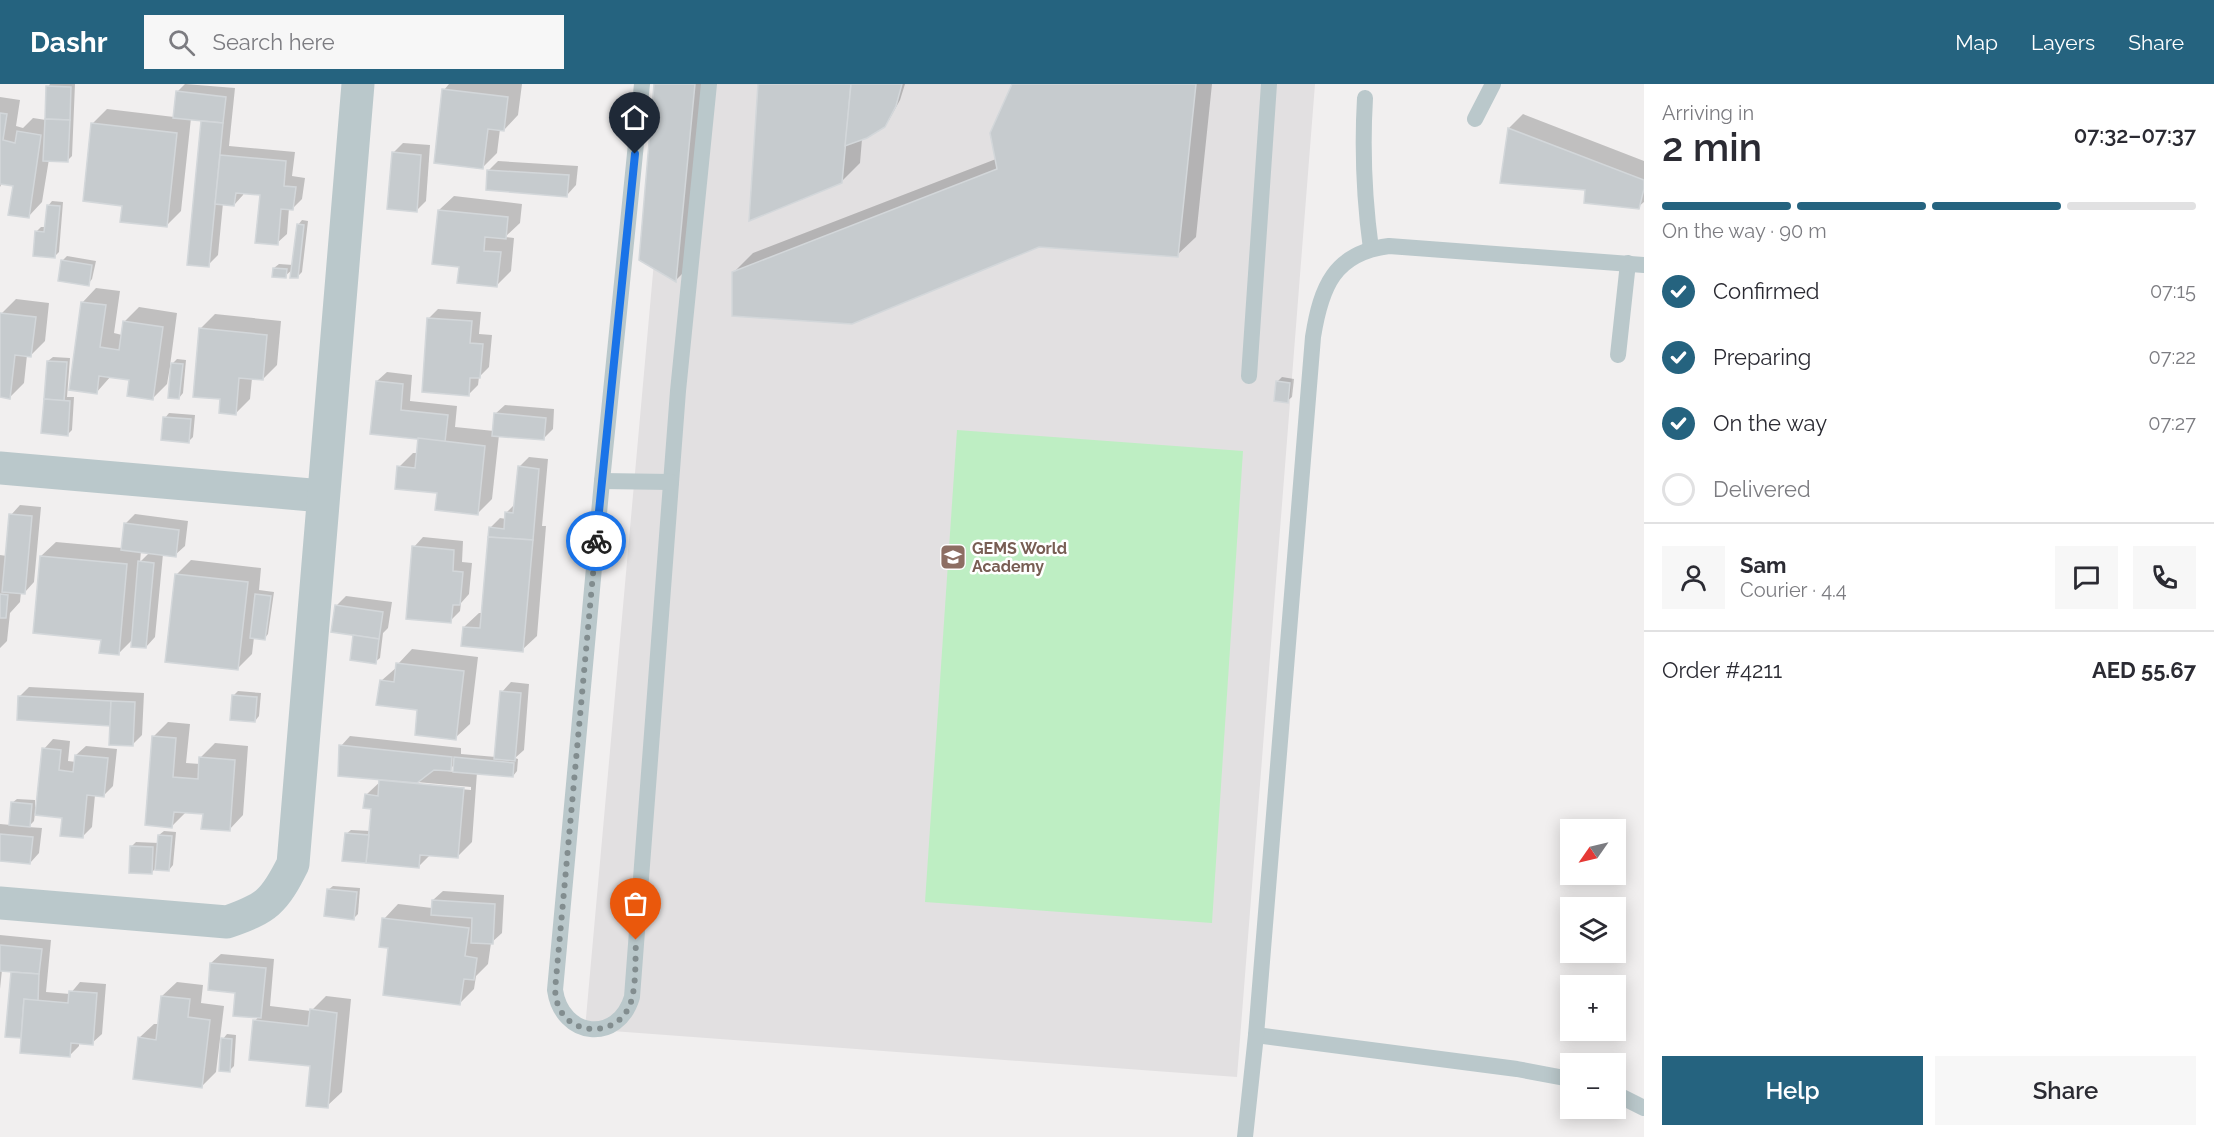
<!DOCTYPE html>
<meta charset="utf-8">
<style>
:root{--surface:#fff;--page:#f7f7f7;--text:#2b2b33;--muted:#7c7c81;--line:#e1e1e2;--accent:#25637f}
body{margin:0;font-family:Raleway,sans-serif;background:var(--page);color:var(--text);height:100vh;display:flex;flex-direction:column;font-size:22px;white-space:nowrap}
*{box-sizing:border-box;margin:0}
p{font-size:20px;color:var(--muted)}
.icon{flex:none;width:33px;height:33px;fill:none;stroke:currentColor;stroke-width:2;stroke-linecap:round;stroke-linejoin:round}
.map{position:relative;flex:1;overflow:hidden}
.side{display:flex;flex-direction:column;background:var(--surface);width:570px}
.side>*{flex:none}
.needle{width:39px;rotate:236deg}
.controls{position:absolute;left:1560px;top:735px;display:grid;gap:12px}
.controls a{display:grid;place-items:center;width:66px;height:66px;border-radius:0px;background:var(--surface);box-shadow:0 3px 15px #0003;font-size:30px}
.pin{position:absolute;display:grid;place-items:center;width:51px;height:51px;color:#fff;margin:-62px -26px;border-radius:50% 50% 50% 0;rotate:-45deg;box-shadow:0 0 6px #0007}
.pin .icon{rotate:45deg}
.courier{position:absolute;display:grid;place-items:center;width:60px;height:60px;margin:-30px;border:4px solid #1a73e8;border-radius:50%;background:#fff;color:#222;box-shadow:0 2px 8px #0007}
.head em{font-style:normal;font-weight:600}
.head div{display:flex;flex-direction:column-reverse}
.head{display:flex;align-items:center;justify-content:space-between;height:102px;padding:0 18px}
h1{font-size:39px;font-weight:600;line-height:45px}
.bar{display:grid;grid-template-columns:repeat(4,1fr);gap:9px 6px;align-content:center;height:72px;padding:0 18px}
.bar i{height:8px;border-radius:4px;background:var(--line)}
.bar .on{background:var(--accent)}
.bar p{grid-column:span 4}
.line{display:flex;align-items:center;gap:15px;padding:0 18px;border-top:2px solid var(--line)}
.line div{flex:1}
.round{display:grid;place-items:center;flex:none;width:63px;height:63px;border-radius:0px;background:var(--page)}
ol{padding:0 18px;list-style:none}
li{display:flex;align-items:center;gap:18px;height:66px}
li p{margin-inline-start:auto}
li .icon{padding:6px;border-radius:50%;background:var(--accent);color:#fff;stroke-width:4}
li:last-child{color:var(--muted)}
li i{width:33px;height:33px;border:3px solid var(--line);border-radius:50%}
.action{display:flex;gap:12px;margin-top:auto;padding:12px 18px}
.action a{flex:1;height:69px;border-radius:0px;background:var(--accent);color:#fff;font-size:24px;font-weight:600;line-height:69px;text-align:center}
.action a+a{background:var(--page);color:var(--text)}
header{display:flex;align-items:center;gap:36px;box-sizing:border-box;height:84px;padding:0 30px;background:var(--accent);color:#fff}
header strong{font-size:28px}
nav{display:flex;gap:33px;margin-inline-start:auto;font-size:21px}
.search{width:420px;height:54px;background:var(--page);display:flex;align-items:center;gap:15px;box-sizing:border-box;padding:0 21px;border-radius:0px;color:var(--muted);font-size:22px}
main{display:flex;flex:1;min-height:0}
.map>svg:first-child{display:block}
</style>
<header>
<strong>Dashr</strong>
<div class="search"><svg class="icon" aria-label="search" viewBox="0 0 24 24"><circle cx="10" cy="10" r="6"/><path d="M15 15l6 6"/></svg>Search here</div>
<nav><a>Map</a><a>Layers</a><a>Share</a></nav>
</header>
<main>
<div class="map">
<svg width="1644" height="1053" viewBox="0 0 1644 1053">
<rect width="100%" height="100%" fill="#f1efef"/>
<!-- education -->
<polygon fill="#e2e0e1" points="670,0 1315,0 1237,993 585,945"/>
<!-- green -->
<polygon fill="#beeec3" points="957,346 1243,367 1212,839 925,818"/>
<!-- shadow -->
<g fill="#0003" fill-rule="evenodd">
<polygon points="50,0 75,0 72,72 68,76 49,75 42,118 28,133 14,101 2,99 0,103 0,13 20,16 16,42 23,44 33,34 46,36 48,3"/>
<polygon points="185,0 235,4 229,62 295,68 292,92 305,94 302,115 293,124 289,124 287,150 277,159 261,110 244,108 243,111 234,121 223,119 218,171 208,181 189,179 203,36 191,34 181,127 167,141 124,120 92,40 107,25 174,33 177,8"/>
<polygon points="449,0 522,0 518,31 504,46 500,45 497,69 483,83 444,6"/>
<polygon points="656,0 707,0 690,182 676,196"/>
<polygon points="759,0 905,0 900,16 889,36 862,55 860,79 841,98"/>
<polygon points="1013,0 1212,0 1196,153 1177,171 1039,162 734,188 753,169 996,75"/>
<polygon points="1523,30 1644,77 1644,118 1638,123 1587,104 1509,44"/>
<polygon points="403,59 430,61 426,117 417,126 393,69"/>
<polygon points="498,77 578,82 576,101 567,111 489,86"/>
<polygon points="454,112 522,120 520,139 505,153 514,154 511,187 496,202 460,181 439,126"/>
<polygon points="52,117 63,118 59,168 55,172 37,147 41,143 46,143 48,122"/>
<polygon points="302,136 308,137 302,188 297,193 293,185 285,192 274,184 279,180 293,181 298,141"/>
<polygon points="67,172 96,177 92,195 88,200 62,177"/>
<polygon points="96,204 120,207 114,249 122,251 124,238 139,223 177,229 170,282 177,275 186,276 183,309 179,314 172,284 170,283 167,300 153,314 130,295 111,292 96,309 82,219"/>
<polygon points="16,215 49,219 45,257 31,271 27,271 24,299 10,313 0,312 0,229 2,229"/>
<polygon points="438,225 481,228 479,250 492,251 489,283 479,293 478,301 469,310 429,234"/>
<polygon points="215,230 281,237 277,281 263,295 252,294 250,315 236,329 222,314 200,245"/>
<polygon points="53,273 70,274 67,313 74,313 72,346 68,350 48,277"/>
<polygon points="387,288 412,291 410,317 457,322 455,343 494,347 495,330 505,321 554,325 553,345 543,355 499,351 492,415 478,429 399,383 413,369 418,369 420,353 377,297"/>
<polygon points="1282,293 1294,295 1292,313 1287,317 1277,298"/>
<polygon points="169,329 195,331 193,353 189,357 165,334"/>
<polygon points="529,373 548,375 542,442 546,442 537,552 522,566 464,543 479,529 483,529 490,444 500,434 506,435 506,429 516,419 519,383"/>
<polygon points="20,421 41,423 34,498 25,508 21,508 20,518 10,529 7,557 0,564 0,471 7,472 11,431"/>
<path d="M 135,430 L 188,437 L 185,462 L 175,471 L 163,470 L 155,553 L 146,563 L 133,555 L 118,570 L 102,555 L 41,472 L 56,458 L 122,464 L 125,440 ZM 141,467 L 150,468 L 140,478 Z"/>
<polygon points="423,453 463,457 462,478 472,479 469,510 461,519 460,527 450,537 414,463"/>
<polygon points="191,476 261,484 259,506 274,508 268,550 264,555 254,553 252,570 237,585 177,490"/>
<polygon points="346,512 392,518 388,544 383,549 380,574 375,578 336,522"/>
<polygon points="412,565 478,573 470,640 455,654 381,597 397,583 398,580"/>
<path d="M 511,598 L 529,600 L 524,666 L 515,674 L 518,675 L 517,687 L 513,692 L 477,688 L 472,758 L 457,773 L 431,770 L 419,782 L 346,750 L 351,746 L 371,747 L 373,724 L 366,711 L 383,695 L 341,662 L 350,652 L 461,664 L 461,670 L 496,673 L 502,608 ZM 455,680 L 454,688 L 448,687 ZM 417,698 L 471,703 L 471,706 L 414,701 Z"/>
<polygon points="29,603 144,609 142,651 132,661 111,640 20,612"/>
<polygon points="238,607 261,609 259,632 255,637 233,612"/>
<polygon points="168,638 190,640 186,679 200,680 201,673 215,659 248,662 243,731 229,746 204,729 187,727 172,742 154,652"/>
<polygon points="53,655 70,657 68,677 76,678 76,671 86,662 117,665 113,702 103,712 95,711 92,743 82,753 63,733 35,729 34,737 28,743 42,744 39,769 30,779 0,776 0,740 11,741 12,719 17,715 35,716 35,723 38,723 44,665"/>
<polygon points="164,747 176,748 173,781 169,786 155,785 151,789 132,762 136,758 159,759 159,751"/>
<polygon points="333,802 360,804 358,830 354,834 328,806"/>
<polygon points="443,807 504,811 502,849 491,859 488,880 476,892 474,905 460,919 390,863 384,835 398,820 432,824 433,816"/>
<polygon points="0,851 51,856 46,908 70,910 80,898 106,900 102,950 92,959 79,958 79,962 69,972 23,953 7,951 13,887 2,886 0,905"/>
<polygon points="221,870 274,875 270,922 311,927 326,912 351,915 342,1008 327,1022 312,981 255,937 259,932 211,879"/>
<polygon points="177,898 203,901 201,919 224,922 216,988 201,1003 139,954 154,940 159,940 162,912"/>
<polygon points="227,950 236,951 234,982 229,987 223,955"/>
</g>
<!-- building -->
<g fill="#c6cbce" stroke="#d3d7da" stroke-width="1.5">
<polygon points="654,0 695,0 676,198 639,176"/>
<polygon points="758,0 851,0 842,99 749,137"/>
<polygon points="851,0 902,0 896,22 885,43 867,54 845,62"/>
<polygon points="1012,0 1196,0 1178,173 1039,163 852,240 732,232 732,188 997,85 990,49"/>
<polygon points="46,2 71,3 70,36 45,35"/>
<polygon points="442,5 508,13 504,47 488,45 483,85 434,79"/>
<polygon points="176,7 226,13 223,39 173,34"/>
<polygon points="0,29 7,30 3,56 15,59 17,47 41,51 29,134 8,131 13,102 0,100"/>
<polygon points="45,35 70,36 68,78 43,77"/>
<polygon points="201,37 223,39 209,183 187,181"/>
<polygon points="91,39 177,49 167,143 120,138 122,122 83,117"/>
<polygon points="1508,44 1644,96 1644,105 1639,125 1584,119 1585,106 1500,99"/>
<polygon points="392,68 421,71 417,128 387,125"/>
<polygon points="220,71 286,77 284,102 296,103 293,126 281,125 278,161 255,159 260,111 236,109 234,122 215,120"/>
<polygon points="487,86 569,91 567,113 486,106"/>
<polygon points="47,121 60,122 55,174 33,172 35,147 44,148"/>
<polygon points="438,126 508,133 506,155 485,153 484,167 501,168 497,203 457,199 459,183 432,180"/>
<polygon points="297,140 304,141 298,194 290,194"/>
<polygon points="61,176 92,181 89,202 58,197"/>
<polygon points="273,184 287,185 286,194 272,193"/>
<polygon points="81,218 106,221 100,263 119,266 123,237 163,243 153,316 127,312 129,296 99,292 97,310 69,306"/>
<polygon points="0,229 36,233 31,273 15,271 10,315 0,313"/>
<polygon points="427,234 472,237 470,259 483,260 480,294 470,294 469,312 422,308"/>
<polygon points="199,244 267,251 263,296 239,294 236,331 219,329 220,315 193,313"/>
<polygon points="47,277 67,278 64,317 44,315"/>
<polygon points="171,279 183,280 179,315 168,314"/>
<polygon points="376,297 403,300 401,326 448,331 445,358 370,350"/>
<polygon points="1276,297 1290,299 1288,319 1274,317"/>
<polygon points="44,315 70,317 68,352 41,349"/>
<polygon points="494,329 546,334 544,356 492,352"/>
<polygon points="163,333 191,335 189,359 161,356"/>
<polygon points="418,354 485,362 478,431 435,426 437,409 395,405 397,382 415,384"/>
<polygon points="518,382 539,385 533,456 488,453 489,443 504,445 505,428 513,429"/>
<polygon points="9,430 32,432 25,510 2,508"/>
<polygon points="124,439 179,446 176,473 121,466"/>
<polygon points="488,453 533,456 523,568 461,562 463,543 480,544"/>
<polygon points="412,462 454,466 453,487 463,488 460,521 453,521 451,539 406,535"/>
<polygon points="40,472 127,480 119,571 99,569 101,556 33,549"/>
<polygon points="138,477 154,479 146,564 131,563"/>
<polygon points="175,490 248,498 238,586 165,578"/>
<polygon points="0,510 8,511 6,534 0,534"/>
<polygon points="255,510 271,512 265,556 250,554"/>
<polygon points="335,521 383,528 379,555 331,548"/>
<polygon points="353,551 379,555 376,580 350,576"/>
<polygon points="396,579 464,587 456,656 415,651 417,626 376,621 380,596 394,598"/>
<polygon points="500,607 521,609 515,677 494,675"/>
<polygon points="232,611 257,613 255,638 230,636"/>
<polygon points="18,612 111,617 110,642 17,636"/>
<polygon points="111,617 135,618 133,662 109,661"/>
<polygon points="152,652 176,654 173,693 198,695 199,673 235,676 230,747 201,745 203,730 174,728 172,744 145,741"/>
<polygon points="339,661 452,673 451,687 434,686 417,699 338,692"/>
<polygon points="42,664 61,666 59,686 73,688 75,671 108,674 104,713 87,711 83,754 60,752 62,734 35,731"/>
<polygon points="454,673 514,679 513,693 453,688"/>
<polygon points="379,696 464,704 458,774 420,771 419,784 366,779 371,725 363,724 365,710 378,712"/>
<polygon points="11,718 32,720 30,743 9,741"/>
<polygon points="345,749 369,751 366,779 342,777"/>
<polygon points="0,750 33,753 30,780 0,777"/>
<polygon points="158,751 172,752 169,787 155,786"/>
<polygon points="130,762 153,763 152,790 129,789"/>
<polygon points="327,805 357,808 354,836 324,832"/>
<polygon points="432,816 495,820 493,860 471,859 472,834 431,831"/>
<polygon points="382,834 469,844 465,872 477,874 474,896 464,895 460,921 383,911 388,864 379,863"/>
<polygon points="0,861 42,865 39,890 0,887"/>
<polygon points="210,879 266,884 261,934 233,932 235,909 208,906"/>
<polygon points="11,888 39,890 38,917 24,915 21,954 5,953"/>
<polygon points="69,907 97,909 93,961 71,959 70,973 20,969 24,915 68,919"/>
<polygon points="161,912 190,915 188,933 210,936 202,1004 133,995 138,953 156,956"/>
<polygon points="310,925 337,929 328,1024 306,1022 310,982 249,976 253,936 308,942"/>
<polygon points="221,954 232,955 230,988 219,987"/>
</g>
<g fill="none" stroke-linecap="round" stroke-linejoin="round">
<!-- lane -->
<g stroke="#bac8cb" stroke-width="16">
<path d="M 642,0 L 602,397 L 555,906 C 562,954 618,960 632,913 L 678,307 L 709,0"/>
<path d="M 1365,14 C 1362,65 1364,114 1371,165"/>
<polyline points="1475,35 1493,0"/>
<polyline points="1618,271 1628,179"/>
<polyline points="1249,292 1269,0"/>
<polyline points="602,397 671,398"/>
<polyline points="1256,951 1517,985 1570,995"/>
<polyline points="1616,1010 1644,1024"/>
<path d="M 1245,1053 L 1256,951 L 1313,253 C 1321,203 1334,169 1389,162 L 1644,181"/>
</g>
<!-- street -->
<g stroke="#bac8cb" stroke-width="33">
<polyline points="0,384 323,412"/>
<path d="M 0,819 L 227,838 C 267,824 274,818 293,780 L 358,0"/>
</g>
</g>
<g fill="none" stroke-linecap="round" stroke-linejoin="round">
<!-- done -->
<path stroke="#828d8f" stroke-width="6" stroke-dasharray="0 10.8" d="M 596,457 L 555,906 C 556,914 557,922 562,929 C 578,952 615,950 628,925 C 637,909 635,875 636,856"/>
<!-- route -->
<polyline stroke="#1a73e8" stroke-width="8" points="596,457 635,70"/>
</g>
<!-- icons -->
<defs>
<symbol id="school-square" viewBox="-11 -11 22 22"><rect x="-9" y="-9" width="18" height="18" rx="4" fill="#8d6e63" stroke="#fff"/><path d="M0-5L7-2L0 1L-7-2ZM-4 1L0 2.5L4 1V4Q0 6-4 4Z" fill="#fff"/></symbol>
</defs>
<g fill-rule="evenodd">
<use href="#school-square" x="938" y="458" width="30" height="30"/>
</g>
<g text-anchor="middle" stroke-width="5" stroke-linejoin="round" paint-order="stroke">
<!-- education labels -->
<g font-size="16" font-weight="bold" fill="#785e54" stroke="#fff" text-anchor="start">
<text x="972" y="470">GEMS World<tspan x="972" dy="18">Academy</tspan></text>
</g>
</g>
</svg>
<div class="controls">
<a><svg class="needle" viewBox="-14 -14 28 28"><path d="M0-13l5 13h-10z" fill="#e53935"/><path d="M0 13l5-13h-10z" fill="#7c7c81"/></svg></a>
<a><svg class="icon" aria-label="layers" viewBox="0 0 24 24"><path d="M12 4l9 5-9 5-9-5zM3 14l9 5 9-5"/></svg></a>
<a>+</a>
<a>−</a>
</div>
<div class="pin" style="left:636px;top:856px;background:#ea580c"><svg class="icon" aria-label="bag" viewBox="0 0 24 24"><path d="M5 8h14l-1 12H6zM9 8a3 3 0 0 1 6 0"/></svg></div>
<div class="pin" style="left:635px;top:70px;background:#1f2937"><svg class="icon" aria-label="home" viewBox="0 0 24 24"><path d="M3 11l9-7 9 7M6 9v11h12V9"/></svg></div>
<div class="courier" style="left:596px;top:457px"><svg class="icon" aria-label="bike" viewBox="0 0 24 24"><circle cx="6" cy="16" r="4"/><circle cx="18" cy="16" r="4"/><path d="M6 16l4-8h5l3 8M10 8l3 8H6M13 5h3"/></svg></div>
</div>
<section class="side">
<div class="head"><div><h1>2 min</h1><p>Arriving in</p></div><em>07:32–07:37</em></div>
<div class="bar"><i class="on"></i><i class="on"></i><i class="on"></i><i></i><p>On the way · 90 m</p></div>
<ol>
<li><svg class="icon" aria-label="check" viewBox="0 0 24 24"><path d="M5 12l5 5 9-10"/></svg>Confirmed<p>07:15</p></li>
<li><svg class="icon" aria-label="check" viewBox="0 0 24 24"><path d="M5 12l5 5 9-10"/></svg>Preparing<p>07:22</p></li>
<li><svg class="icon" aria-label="check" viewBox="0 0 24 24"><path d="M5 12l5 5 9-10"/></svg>On the way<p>07:27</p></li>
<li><i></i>Delivered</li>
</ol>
<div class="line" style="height:108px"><a class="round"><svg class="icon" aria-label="person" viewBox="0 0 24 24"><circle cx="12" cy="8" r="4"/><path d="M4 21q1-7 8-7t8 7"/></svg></a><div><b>Sam</b><p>Courier · 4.4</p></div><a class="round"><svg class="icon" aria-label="chat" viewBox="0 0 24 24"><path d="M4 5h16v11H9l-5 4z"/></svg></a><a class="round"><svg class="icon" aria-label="phone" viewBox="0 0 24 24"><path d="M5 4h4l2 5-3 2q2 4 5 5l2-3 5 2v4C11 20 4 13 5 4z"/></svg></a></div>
<div class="line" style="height:78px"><div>Order #4211</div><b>AED 55.67</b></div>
<div class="action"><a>Help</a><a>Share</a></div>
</section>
</main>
